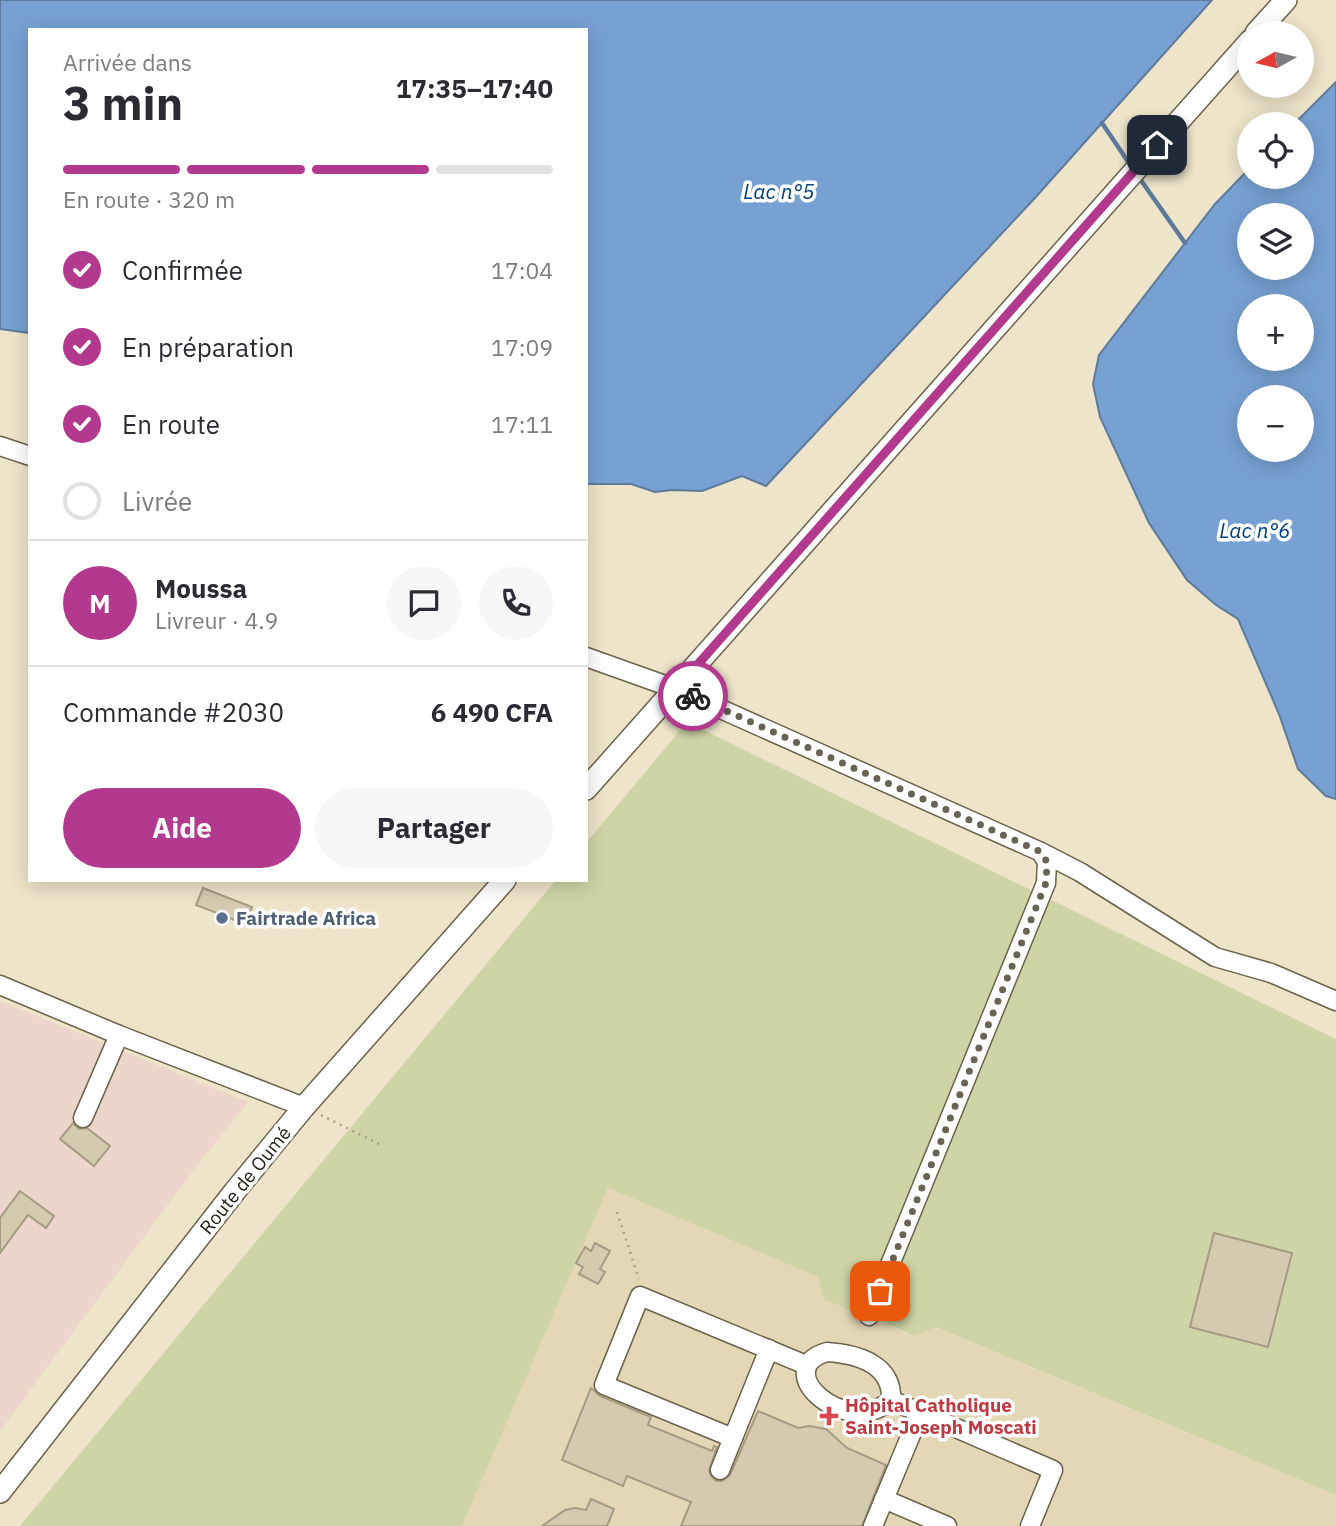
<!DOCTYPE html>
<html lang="fr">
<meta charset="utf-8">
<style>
:root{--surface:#fff;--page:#f7f7f7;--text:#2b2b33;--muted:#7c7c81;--line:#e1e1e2;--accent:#b2398d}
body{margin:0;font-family:"IBM Plex Sans",sans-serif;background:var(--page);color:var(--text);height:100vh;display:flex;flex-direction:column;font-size:26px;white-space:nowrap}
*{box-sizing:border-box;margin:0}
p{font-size:23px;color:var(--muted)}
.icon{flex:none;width:38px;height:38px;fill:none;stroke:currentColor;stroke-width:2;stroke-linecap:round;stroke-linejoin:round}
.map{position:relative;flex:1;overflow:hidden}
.side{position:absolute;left:28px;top:28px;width:560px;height:854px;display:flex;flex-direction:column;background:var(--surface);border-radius:0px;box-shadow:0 4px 18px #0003}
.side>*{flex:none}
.needle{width:46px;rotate:262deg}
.buttons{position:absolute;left:1237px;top:21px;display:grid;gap:14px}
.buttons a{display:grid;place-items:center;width:77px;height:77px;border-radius:50%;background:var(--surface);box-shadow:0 4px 18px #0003;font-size:35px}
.pin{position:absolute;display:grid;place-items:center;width:60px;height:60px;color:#fff;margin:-30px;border-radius:14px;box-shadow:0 4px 10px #0006}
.courier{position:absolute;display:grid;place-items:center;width:70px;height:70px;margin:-35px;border:5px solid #b2398d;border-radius:50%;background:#fff;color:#222;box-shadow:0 2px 9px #0007}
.head em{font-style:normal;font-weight:700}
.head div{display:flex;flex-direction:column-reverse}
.head{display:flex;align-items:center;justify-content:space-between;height:119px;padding:0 35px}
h1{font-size:46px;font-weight:700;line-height:52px}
.bar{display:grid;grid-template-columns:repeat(4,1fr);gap:10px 7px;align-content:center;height:84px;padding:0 35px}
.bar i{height:9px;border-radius:5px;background:var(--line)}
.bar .selected{background:var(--accent)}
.bar p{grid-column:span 4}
.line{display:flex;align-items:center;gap:18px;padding:0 35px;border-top:2px solid var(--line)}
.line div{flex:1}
.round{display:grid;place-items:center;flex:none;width:74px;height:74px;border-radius:37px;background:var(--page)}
ol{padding:0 35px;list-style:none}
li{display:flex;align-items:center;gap:21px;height:77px}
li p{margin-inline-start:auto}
li .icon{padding:7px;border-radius:50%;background:var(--accent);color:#fff;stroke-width:4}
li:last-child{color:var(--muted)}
li i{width:38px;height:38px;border:4px solid var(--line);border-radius:50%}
.action{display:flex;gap:14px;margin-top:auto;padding:14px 35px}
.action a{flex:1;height:80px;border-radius:42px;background:var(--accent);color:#fff;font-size:28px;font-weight:700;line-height:80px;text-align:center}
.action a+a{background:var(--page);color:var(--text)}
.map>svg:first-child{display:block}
</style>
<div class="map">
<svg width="1336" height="1526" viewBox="0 0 1336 1526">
<rect width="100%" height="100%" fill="#ede4c9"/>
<!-- commercial -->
<polygon fill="#ecd5ca" points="0,1001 248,1102 195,1168 0,1431"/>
<!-- built -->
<polygon fill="#e4d7b5" points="608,1188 818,1277 869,1316 902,1332 914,1336 935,1327 1336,1495 1336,1526 462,1526"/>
<!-- green -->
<polygon fill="#cfd4a6" points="687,722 1336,1039 1336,1495 936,1327 914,1336 869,1316 824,1300 818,1277 608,1188 462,1526 20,1526 556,880 586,880 586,843"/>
<!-- water -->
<g fill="#77a1d3" stroke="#5e7a9a" stroke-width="2" fill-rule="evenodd">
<polygon points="0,0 1212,0 1034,199 766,486 742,476 702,491 672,490 655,492 631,484 586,484 586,30 30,30 30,333 0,329"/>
<path d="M 1336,82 L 1336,799 L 1326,796 L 1298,769 L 1279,714 L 1238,619 L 1216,605 L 1187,580 L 1149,523 L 1100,417 L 1093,384 L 1099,355 L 1215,204 L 1249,169 L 1250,177 L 1302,177 L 1302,124 L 1294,124 ZM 1250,215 L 1302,215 L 1302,268 L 1250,268 ZM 1250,306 L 1302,306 L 1302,359 L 1250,359 ZM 1250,397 L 1302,397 L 1302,450 L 1250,450 Z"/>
</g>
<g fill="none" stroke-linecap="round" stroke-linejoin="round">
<!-- stream -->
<g stroke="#5e7a9a" stroke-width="4.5">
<polyline points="1102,123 1131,166"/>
<polyline points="1138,176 1185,243"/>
</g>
</g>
<!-- building -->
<g fill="#d4cab0" stroke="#a49b82" stroke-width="2">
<polygon points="203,888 252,907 245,924 196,905"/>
<polygon points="73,1123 79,1129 87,1128 110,1146 94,1166 60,1139"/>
<polygon points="20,1191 54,1216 46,1228 28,1215 0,1253 0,1218"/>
<polygon points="1214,1233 1292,1253 1268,1347 1190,1327"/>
<polygon points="595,1243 610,1251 600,1269 605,1272 598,1284 579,1274 583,1267 576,1263 585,1247 591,1251"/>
<polygon points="591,1388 600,1396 651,1417 648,1425 712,1451 714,1446 717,1447 709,1471 711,1476 716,1481 722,1481 730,1475 758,1411 798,1428 809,1426 826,1429 847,1448 886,1465 862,1526 681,1526 691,1502 627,1476 623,1486 562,1460"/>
<polygon points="591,1499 614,1509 607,1526 542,1526 565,1510 575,1508 586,1510"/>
</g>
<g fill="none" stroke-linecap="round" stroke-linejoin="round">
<defs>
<g id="minor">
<polyline points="0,446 30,456"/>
<polyline points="586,657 676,689 1041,852 1047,862 1046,883 869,1316"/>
<polyline points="1041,852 1080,872 1215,957 1271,973 1336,1001"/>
<polyline points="0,985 119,1035 304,1107"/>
<polyline points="83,1118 119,1035"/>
<path d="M 827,1352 C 857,1354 893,1364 891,1400 C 846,1440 768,1369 827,1352 Z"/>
<polyline points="891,1400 1053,1470 1030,1526"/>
<polyline points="733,1438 604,1385 640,1296 806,1365"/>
<polyline points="720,1470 769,1349"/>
<polyline points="884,1499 947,1526"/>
<polyline points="873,1526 920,1413"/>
</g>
<g id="major">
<polyline points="1256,33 1286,0"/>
<polyline points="586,789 1250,41"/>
<polyline points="0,1492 235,1191 304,1107 505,880"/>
</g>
</defs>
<!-- minor casing -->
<use href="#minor" stroke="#6a624a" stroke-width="21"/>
<!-- major casing -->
<use href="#major" stroke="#6a624a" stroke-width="24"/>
<!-- path -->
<g stroke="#a7a08a" stroke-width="2.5" stroke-dasharray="2 5" stroke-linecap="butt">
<polyline points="321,1115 381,1145"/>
<polyline points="617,1212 639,1279"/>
</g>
<!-- minor -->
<use href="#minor" stroke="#fff" stroke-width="18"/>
<!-- major -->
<use href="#major" stroke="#fff" stroke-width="21"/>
</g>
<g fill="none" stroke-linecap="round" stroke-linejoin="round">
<!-- done -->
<polyline stroke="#696353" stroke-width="7" stroke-dasharray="0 12.6" points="693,696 1041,852 1047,862 1046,883 880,1291"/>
<!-- route -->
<polyline stroke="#b2398d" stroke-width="9" points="693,696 676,689 1157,145"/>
</g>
<!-- markers -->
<circle fill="#5c6f8a" stroke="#fff" stroke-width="2.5" cx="222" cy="918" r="7"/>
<path fill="#e0444e" stroke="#fff" stroke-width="2.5" d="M825.5 1405.5h7v7h7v7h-7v7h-7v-7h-7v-7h7z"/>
<g text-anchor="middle" stroke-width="7" stroke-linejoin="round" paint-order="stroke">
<!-- service labels -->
<g font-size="19" font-weight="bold" fill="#4e5e75" stroke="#fff" text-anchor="start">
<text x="236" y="925">Fairtrade Africa</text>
</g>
<!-- street labels -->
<g font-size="19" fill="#221e14" stroke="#fff">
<text transform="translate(245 1180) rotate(-51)" y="7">Route de Oumé</text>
</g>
<!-- health labels -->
<g font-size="19" font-weight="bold" fill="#be3a42" stroke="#fff" text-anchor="start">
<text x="845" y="1412">Hôpital Catholique<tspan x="845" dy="22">Saint-Joseph Moscati</tspan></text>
</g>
<!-- water labels -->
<g font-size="21" font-style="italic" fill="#00417c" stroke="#fff">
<text x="779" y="199">Lac n°5</text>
<text x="1255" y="538">Lac n°6</text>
</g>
</g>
</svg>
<div class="buttons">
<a><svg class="needle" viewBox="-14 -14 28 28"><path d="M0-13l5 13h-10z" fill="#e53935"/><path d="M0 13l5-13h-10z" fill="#7c7c81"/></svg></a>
<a><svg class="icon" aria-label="locate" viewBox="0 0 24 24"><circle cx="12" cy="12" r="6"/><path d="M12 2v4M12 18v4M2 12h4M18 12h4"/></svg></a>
<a><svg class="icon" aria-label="layers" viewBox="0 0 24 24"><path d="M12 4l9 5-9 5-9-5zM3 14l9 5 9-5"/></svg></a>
<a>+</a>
<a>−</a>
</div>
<div class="pin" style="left:880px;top:1291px;background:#ea580c"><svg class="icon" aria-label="bag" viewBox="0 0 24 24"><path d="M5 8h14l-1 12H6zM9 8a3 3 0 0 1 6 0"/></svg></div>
<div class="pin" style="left:1157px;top:145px;background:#1f2937"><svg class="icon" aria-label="home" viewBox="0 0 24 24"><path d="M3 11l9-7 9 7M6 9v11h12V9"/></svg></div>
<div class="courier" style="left:693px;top:696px"><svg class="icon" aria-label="bike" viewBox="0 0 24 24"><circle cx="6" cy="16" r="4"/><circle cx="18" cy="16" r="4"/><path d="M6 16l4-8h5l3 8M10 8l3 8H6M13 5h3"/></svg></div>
<section class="side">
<div class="head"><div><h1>3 min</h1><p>Arrivée dans</p></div><em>17:35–17:40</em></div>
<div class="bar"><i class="selected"></i><i class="selected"></i><i class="selected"></i><i></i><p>En route · 320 m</p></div>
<ol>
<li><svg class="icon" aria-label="check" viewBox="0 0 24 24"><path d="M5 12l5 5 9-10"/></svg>Confirmée<p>17:04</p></li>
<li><svg class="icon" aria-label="check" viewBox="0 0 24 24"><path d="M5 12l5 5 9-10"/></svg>En préparation<p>17:09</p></li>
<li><svg class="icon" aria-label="check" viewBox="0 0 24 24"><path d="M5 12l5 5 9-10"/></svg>En route<p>17:11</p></li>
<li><i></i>Livrée</li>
</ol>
<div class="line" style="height:126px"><b class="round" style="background:var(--accent);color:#fff">M</b><div><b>Moussa</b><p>Livreur · 4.9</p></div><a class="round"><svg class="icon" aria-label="chat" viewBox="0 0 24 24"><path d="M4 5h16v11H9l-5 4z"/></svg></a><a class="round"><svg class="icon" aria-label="phone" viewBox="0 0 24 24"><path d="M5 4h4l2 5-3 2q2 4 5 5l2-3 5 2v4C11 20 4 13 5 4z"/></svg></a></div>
<div class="line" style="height:91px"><div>Commande #2030</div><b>6 490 CFA</b></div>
<div class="action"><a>Aide</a><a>Partager</a></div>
</section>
</div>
